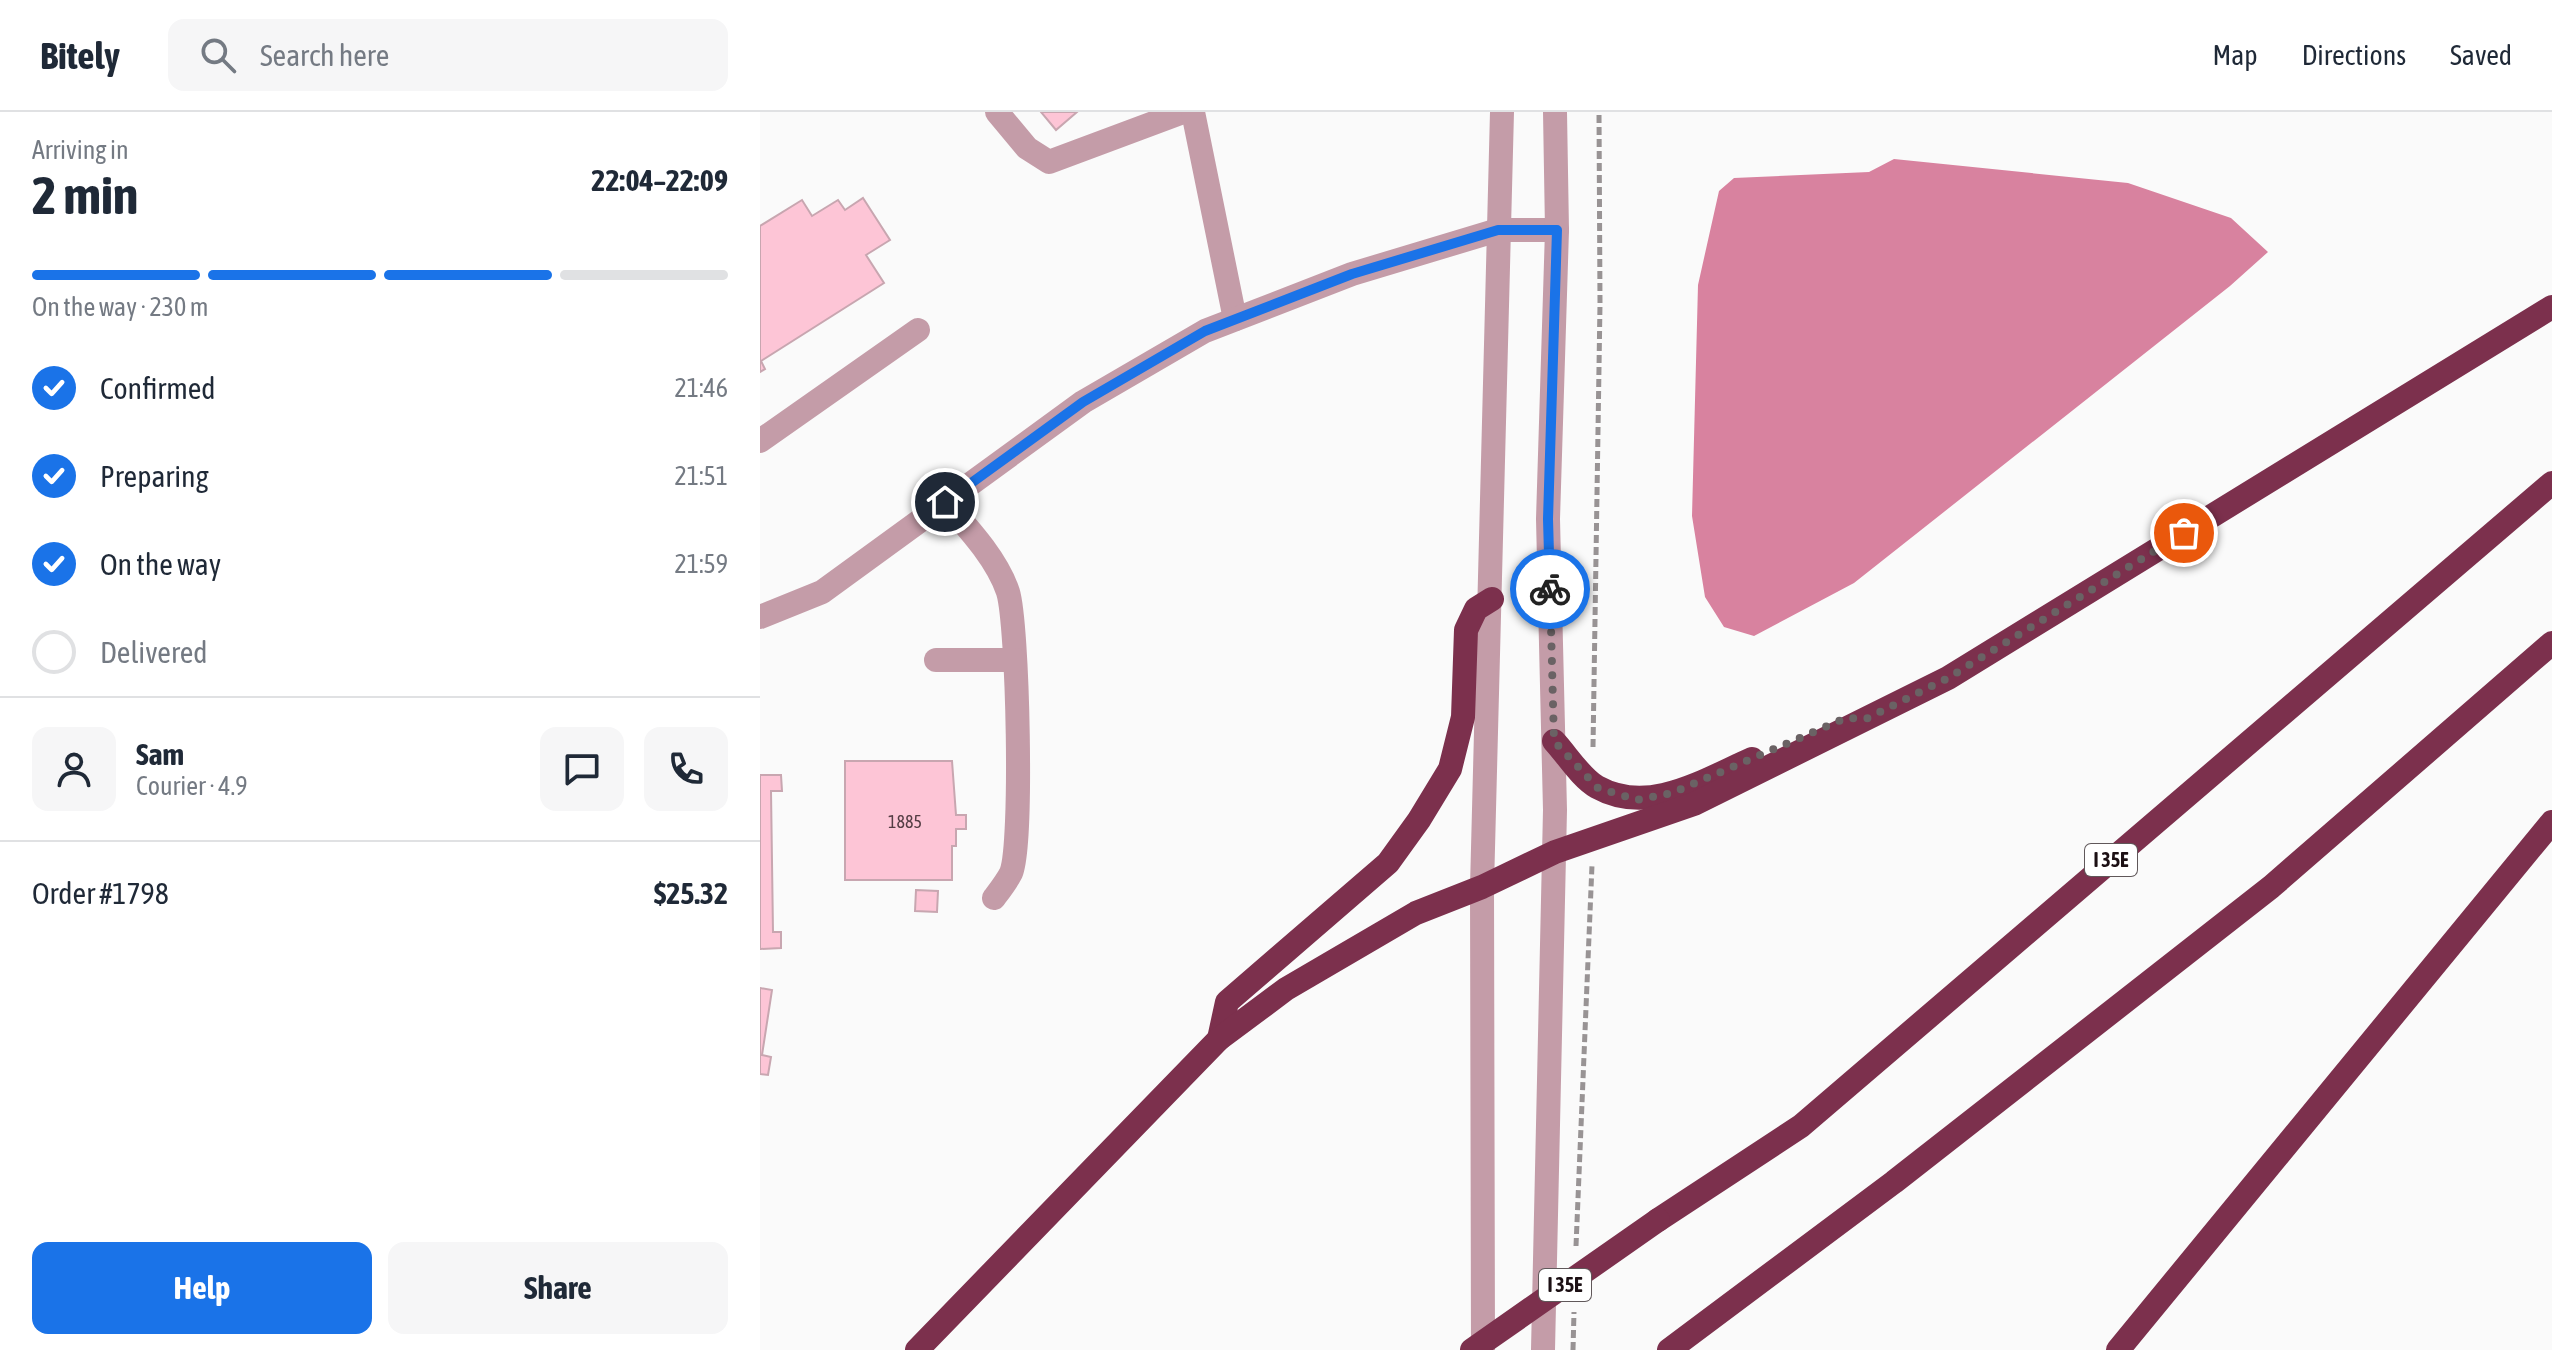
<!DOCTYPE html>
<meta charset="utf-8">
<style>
:root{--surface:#fff;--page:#f6f6f7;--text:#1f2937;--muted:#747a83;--line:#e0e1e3;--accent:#1a73e8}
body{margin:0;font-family:"Asap Condensed",sans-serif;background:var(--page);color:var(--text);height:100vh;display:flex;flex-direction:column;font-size:30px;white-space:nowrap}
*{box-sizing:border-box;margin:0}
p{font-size:26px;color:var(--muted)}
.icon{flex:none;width:44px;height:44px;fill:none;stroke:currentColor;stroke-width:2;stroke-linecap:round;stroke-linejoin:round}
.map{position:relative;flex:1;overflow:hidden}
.details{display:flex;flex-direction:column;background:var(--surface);width:760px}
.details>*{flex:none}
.pin{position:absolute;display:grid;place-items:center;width:68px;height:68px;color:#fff;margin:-34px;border:4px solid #fff;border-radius:50%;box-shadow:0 2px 8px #0007}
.courier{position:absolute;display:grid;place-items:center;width:80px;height:80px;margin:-40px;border:6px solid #1a73e8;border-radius:50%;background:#fff;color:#222;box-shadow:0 2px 10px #0007}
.overview em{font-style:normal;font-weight:700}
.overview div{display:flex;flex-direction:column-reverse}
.overview{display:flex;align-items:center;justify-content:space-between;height:136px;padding:0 32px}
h1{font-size:52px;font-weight:700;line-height:60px}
.bar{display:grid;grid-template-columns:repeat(4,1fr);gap:12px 8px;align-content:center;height:96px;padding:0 32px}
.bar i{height:10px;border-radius:6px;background:var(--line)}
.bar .current{background:var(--accent)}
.bar p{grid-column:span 4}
.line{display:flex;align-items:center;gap:20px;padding:0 32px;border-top:2px solid var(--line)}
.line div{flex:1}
.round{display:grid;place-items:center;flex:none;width:84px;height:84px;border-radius:16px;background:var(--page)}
ol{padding:0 32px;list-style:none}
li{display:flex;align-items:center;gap:24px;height:88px}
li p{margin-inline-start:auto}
li .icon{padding:8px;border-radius:50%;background:var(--accent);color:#fff;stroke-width:4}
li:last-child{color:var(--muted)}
li i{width:44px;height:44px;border:4px solid var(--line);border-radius:50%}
.action{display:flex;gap:16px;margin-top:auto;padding:16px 32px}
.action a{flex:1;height:92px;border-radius:16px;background:var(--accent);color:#fff;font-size:32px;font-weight:700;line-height:92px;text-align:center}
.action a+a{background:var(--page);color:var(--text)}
header{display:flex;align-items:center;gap:48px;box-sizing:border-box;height:112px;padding:0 40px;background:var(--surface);border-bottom:2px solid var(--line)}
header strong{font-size:38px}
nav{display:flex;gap:44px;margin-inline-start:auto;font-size:28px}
.search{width:560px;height:72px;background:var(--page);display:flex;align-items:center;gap:20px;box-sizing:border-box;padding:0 28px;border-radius:16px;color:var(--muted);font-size:30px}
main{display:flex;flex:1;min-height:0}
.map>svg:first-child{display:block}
</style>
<header>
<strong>Bitely</strong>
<div class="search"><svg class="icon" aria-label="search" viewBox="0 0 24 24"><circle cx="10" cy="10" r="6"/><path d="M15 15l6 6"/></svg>Search here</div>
<nav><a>Map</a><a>Directions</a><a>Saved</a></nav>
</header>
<main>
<section class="details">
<div class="overview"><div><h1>2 min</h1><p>Arriving in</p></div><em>22:04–22:09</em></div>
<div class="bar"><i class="current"></i><i class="current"></i><i class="current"></i><i></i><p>On the way · 230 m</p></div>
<ol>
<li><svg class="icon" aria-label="check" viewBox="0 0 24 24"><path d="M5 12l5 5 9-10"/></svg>Confirmed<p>21:46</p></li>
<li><svg class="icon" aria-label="check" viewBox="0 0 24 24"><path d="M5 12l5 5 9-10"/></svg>Preparing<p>21:51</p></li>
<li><svg class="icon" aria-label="check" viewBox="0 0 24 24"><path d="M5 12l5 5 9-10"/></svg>On the way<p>21:59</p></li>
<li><i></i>Delivered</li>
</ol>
<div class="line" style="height:144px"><a class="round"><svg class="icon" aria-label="person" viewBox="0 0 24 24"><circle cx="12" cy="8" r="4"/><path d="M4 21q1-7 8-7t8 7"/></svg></a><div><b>Sam</b><p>Courier · 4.9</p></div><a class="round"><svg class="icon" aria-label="chat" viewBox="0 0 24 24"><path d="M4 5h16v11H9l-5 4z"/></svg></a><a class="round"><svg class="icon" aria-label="phone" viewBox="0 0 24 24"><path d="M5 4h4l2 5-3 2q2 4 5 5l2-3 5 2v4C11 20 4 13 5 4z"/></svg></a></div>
<div class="line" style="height:104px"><div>Order #1798</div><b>$25.32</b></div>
<div class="action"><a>Help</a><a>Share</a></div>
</section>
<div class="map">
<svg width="1792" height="1238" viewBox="0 0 1792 1238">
<rect width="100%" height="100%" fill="#fafafa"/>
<!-- water -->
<polygon fill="#d8829f" points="1134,47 1368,71 1471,106 1508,140 1470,174 1094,471 994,524 964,515 945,485 932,404 938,173 959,79 974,66 1109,60"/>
<!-- building -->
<g fill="#fdc5d6" stroke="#c8a6b0" stroke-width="2">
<polygon points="281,0 317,0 296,18"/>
<polygon points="103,86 130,128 106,143 124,171 1,249 5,257 0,260 0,114 42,88 52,104 78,88 85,98"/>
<polygon points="85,649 192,649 196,703 206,703 206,717 196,717 196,734 192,734 192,768 85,768"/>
<polygon points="0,663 21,663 22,679 11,679 13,820 21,820 21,836 0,837"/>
<polygon points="156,778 178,779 177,800 155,799"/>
<polygon points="0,876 12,878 2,943 11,945 8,963 0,962"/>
</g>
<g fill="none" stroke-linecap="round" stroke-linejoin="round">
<!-- path -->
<g stroke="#989394" stroke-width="5" stroke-dasharray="8 4" stroke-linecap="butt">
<polyline points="833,635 840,192 839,0"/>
<polyline points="816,1134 832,753"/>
<polyline points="813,1238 814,1200"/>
</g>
<!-- minor -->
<g stroke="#c49ca8" stroke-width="24">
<polyline points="237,0 267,36 289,50 423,0"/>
<polyline points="433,0 475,207"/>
<polyline points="0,329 158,218"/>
<path d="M 185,390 C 208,416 237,447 248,480 C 258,513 263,732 251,761 C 247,769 240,778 234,786"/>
<polyline points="0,505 62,480 323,290 445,219 592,162 738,118 797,118"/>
<polyline points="176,548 255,548"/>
<polyline points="723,1238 722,775 742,0"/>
<polyline points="783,1238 795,698 788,407 797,118 795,0"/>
</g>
<!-- highway -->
<g stroke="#7c304d" stroke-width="24">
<path d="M 794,629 C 807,643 821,666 837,675 C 889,704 944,668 992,647"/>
<polyline points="459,927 467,890 628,751 659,708 690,657 703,605 706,518 716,497 732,487"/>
<polyline points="898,1108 1041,1014 1792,371"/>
<polyline points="157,1238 459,927 526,877 656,801 722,775 795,740 934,692 1188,566 1792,195"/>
<polyline points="909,1238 1134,1070 1511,775 1792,531"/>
<polyline points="1358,1238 1792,710"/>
</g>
<!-- highway-bridge -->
<polyline stroke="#7c304d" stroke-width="24" points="712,1238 898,1108"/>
</g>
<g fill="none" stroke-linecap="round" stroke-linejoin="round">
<!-- done -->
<polyline stroke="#6a6264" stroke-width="8" stroke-dasharray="0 14.4" points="790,477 794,629 838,676 877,688 912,681 1086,606 1106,607 1188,566 1424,421"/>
<!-- route -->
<polyline stroke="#1a73e8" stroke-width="10" points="185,390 323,290 445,219 592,162 738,118 797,118 788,407 790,477"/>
</g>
<g text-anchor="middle" stroke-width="7" stroke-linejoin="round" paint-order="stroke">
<!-- number labels -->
<g font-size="18" fill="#543d44">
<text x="145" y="716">1885</text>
</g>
<!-- shield labels -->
<g fill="#fff" stroke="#60585a" stroke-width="2">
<rect x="1325" y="732" width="52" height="32" rx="6"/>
<rect x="779" y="1157" width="52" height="32" rx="6"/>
</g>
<g font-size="20" font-weight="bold" fill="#1c1014">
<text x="1351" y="755">I 35E</text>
<text x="805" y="1180">I 35E</text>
</g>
</g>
</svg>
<div class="pin" style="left:1424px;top:421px;background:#ea580c"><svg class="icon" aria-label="bag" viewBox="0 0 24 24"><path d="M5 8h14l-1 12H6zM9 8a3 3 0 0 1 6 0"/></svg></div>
<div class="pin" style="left:185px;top:390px;background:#1f2937"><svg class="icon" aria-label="home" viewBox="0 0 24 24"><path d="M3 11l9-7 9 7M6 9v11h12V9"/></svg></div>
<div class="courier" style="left:790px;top:477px"><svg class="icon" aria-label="bike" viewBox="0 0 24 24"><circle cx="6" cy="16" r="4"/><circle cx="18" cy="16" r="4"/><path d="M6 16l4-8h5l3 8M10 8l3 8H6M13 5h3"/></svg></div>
</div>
</main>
